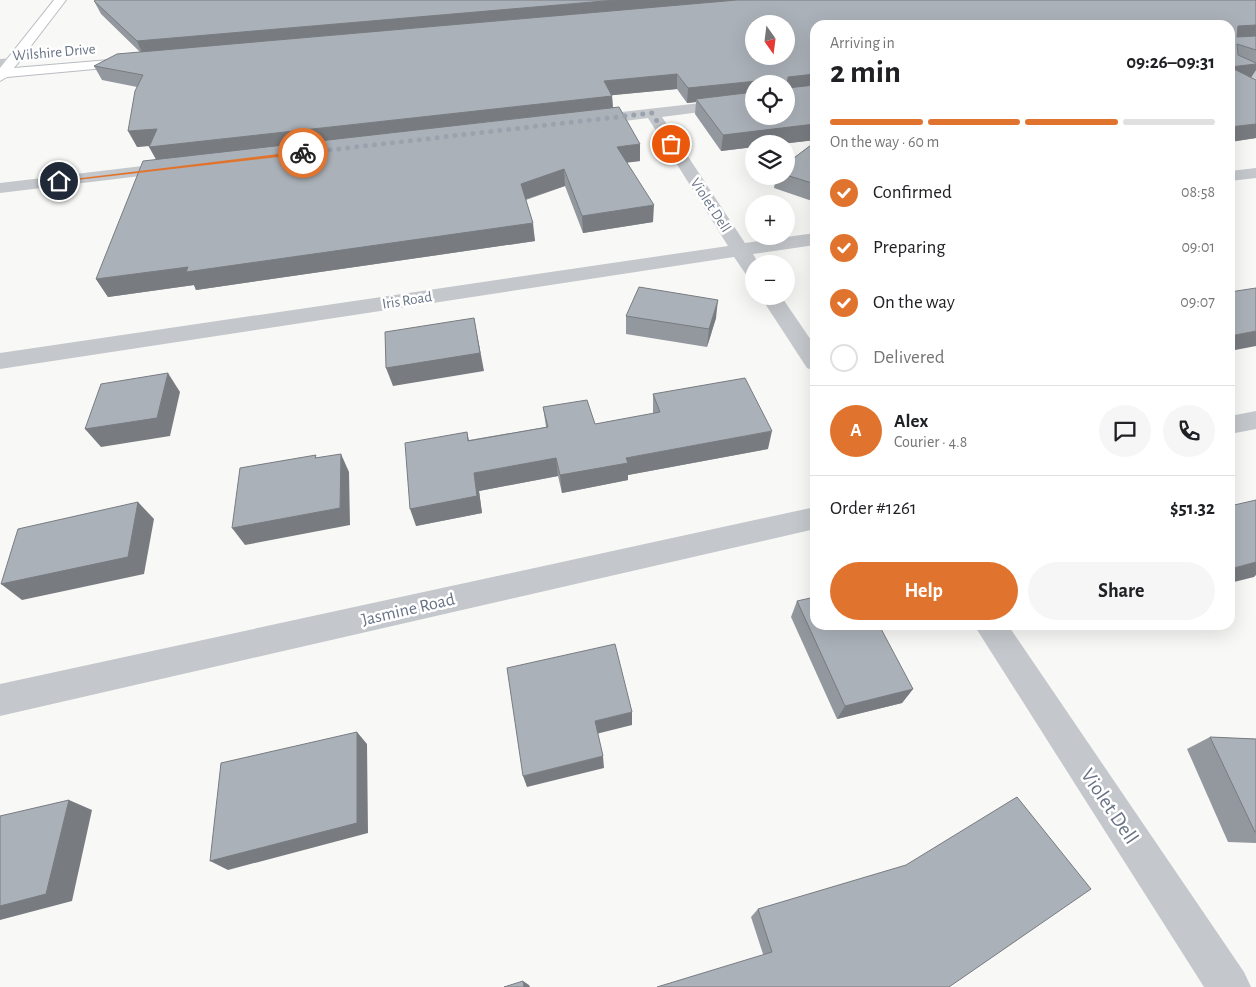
<!DOCTYPE html>
<meta charset="utf-8">
<style>
:root{--surface:#fff;--page:#f6f6f6;--text:#202124;--muted:#757577;--line:#e0e0e0;--accent:#e0742e}
body{margin:0;font-family:"Alegreya Sans",sans-serif;background:var(--page);color:var(--text);height:100vh;display:flex;flex-direction:column;font-size:19px;white-space:nowrap}
*{box-sizing:border-box;margin:0}
p{font-size:16px;color:var(--muted)}
.icon{flex:none;width:28px;height:28px;fill:none;stroke:currentColor;stroke-width:2;stroke-linecap:round;stroke-linejoin:round}
.map{position:relative;flex:1;overflow:hidden}
.sheet{position:absolute;left:810px;top:20px;width:425px;height:610px;display:flex;flex-direction:column;background:var(--surface);border-radius:15px;box-shadow:0 5px 20px #0002}
.sheet>*{flex:none}
.needle{width:32px;rotate:166deg}
.controls{position:absolute;left:745px;top:15px;display:grid;gap:10px}
.controls a{display:grid;place-items:center;width:50px;height:50px;border-radius:50%;background:var(--surface);box-shadow:0 5px 20px #0002;font-size:25px}
.pin{position:absolute;display:grid;place-items:center;width:42px;height:42px;color:#fff;margin:-21px;border:2px solid #fff;border-radius:50%;box-shadow:0 1px 5px #0007}
.courier{position:absolute;display:grid;place-items:center;width:50px;height:50px;margin:-25px;border:4px solid #e0742e;border-radius:50%;background:#fff;color:#222;box-shadow:0 1px 6px #0007}
.summary em{font-style:normal;font-weight:600}
.summary div{display:flex;flex-direction:column-reverse}
.summary{display:flex;align-items:center;justify-content:space-between;height:85px;padding:0 20px}
h1{font-size:32px;font-weight:600;line-height:38px}
.bar{display:grid;grid-template-columns:repeat(4,1fr);gap:8px 5px;align-content:center;height:60px;padding:0 20px}
.bar i{height:6px;border-radius:4px;background:var(--line)}
.bar .active{background:var(--accent)}
.bar p{grid-column:span 4}
.line{display:flex;align-items:center;gap:12px;padding:0 20px;border-top:1px solid var(--line)}
.line div{flex:1}
.round{display:grid;place-items:center;flex:none;width:52px;height:52px;border-radius:26px;background:var(--page)}
ol{padding:0 20px;list-style:none}
li{display:flex;align-items:center;gap:15px;height:55px}
li p{margin-inline-start:auto}
li .icon{padding:5px;border-radius:50%;background:var(--accent);color:#fff;stroke-width:4}
li:last-child{color:var(--muted)}
li i{width:28px;height:28px;border:2px solid var(--line);border-radius:50%}
.primary-button{display:flex;gap:10px;margin-top:auto;padding:10px 20px}
.primary-button a{flex:1;height:58px;border-radius:30px;background:var(--accent);color:#fff;font-size:20px;font-weight:600;line-height:58px;text-align:center}
.primary-button a+a{background:var(--page);color:var(--text)}
.map>svg:first-child{display:block}
</style>
<div class="map">
<svg width="1256" height="987" viewBox="0 0 1256 987">
<rect width="100%" height="100%" fill="#f8f8f6"/>
<g fill="none" stroke-linecap="round" stroke-linejoin="round">
<defs>
<polygon id="secondary" points="54,0 66,0 14,68 133,58 140,62 138,65 7,77 0,81 0,68"/>
</defs>
<!-- secondary casing -->
<use href="#secondary" stroke="#b8bcc2" stroke-width="2"/>
<!-- street -->
<g fill="#c4c7cb" fill-rule="evenodd">
<polygon points="13,58 20,62 18,65 0,67 0,59"/>
<polygon points="1230,59 1256,70 1256,79 1230,68"/>
<polygon points="754,97 754,105 662,117 745,243 815,233 815,245 753,254 759,264 754,264 754,278 747,276 734,257 0,369 0,353 728,246 648,118 586,126 578,121 586,116"/>
<polygon points="176,162 182,163 184,167 182,171 0,193 0,183"/>
<polygon points="1256,168 1256,178 1230,181 1230,171"/>
<polygon points="760,296 781,296 815,346 815,371 807,368"/>
<polygon points="1256,411 1256,429 1230,434 1230,416"/>
<polygon points="815,507 815,529 0,716 0,684"/>
<polygon points="974,625 1008,625 1244,972 1251,987 1204,987"/>
</g>
<!-- secondary -->
<use href="#secondary" fill="#fff" fill-rule="evenodd"/>
</g>
<!-- wall -->
<g fill="#93989e" fill-rule="evenodd">
<path d="M 1256,0 L 1256,70 L 1251,77 L 1256,80 L 1256,138 L 1230,142 L 1230,25 L 815,25 L 815,140 L 781,144 L 754,144 L 754,147 L 721,151 L 695,114 L 696,102 L 687,103 L 677,89 L 612,95 L 613,108 L 640,161 L 627,162 L 653,222 L 583,233 L 565,186 L 526,200 L 535,241 L 196,290 L 194,285 L 108,297 L 96,279 L 156,159 L 150,146 L 137,147 L 137,87 L 102,80 L 94,66 L 140,52 L 101,14 L 94,1 ZM 754,84 L 786,116 L 754,116 Z"/>
<polygon points="815,142 815,202 774,188 776,176 786,176 786,164"/>
<polygon points="626,316 716,318 707,347 626,334"/>
<polygon points="653,394 768,449 628,475 628,480 562,493 558,476 479,491 482,513 416,526 467,432 469,440 546,427 543,407 595,424 653,414"/>
<polygon points="797,601 913,689 902,703 837,719 791,617"/>
<polygon points="1210,737 1256,739 1256,843 1228,842 1187,749"/>
<polygon points="758,909 949,987 763,954 751,917"/>
</g>
<!-- shaded-wall -->
<g fill="#787c81">
<polygon points="616,0 768,0 143,55 137,41"/>
<polygon points="1256,25 1256,38 1230,40 1238,26"/>
<polygon points="1256,64 1256,70 1250,79 1230,67"/>
<polygon points="677,74 677,89 604,96 604,81"/>
<polygon points="815,74 815,88 786,92 788,77"/>
<polygon points="757,81 757,84 754,84 754,96 696,99 696,102 687,103 688,88"/>
<polygon points="612,96 613,111 158,163 149,147"/>
<polygon points="815,124 815,140 781,144 754,144 754,147 721,151 723,135"/>
<polygon points="1256,124 1256,138 1230,142 1230,127"/>
<polygon points="157,129 165,144 137,147 128,131"/>
<polygon points="640,144 640,161 617,164 617,147"/>
<polygon points="564,169 565,186 523,200 521,184"/>
<polygon points="654,205 653,222 583,233 582,216"/>
<polygon points="533,223 535,241 196,290 194,285 108,297 96,279"/>
<polygon points="718,300 716,318 707,347 709,329"/>
<polygon points="474,318 484,371 393,386 386,368"/>
<polygon points="1256,331 1256,346 1230,351 1230,336"/>
<polygon points="168,373 180,392 170,436 101,447 85,429"/>
<polygon points="772,431 768,449 628,475 628,480 562,493 560,475 626,458"/>
<polygon points="341,454 349,472 350,525 245,545 232,528"/>
<polygon points="556,458 558,476 479,491 482,513 416,526 410,509 474,473"/>
<polygon points="138,502 154,519 144,574 22,600 1,584"/>
<polygon points="1256,562 1256,575 1254,577 1230,583 1230,569"/>
<polygon points="913,689 902,703 837,719 845,706"/>
<polygon points="632,712 632,725 596,734 595,721"/>
<polygon points="357,732 367,744 368,833 228,870 210,861"/>
<polygon points="603,756 604,768 527,787 523,776"/>
<polygon points="69,800 92,810 72,901 0,920 0,906"/>
<polygon points="523,981 529,985 530,987 524,987"/>
</g>
<!-- building -->
<g fill="#abb1b8" stroke="#787c81" fill-rule="evenodd">
<polygon points="96,0 616,0 137,41 94,1"/>
<path d="M 737,0 L 1256,0 L 1256,25 L 1238,26 L 1237,37 L 1256,36 L 1256,50 L 1237,44 L 1238,55 L 1256,63 L 1256,64 L 1230,67 L 1256,80 L 1256,124 L 1230,127 L 1230,25 L 815,25 L 815,74 L 788,77 L 787,88 L 815,85 L 815,124 L 723,135 L 696,99 L 754,92 L 754,116 L 786,116 L 786,84 L 757,84 L 757,81 L 688,88 L 677,74 L 604,81 L 612,96 L 149,147 L 157,129 L 128,131 L 135,91 L 143,75 L 94,66 L 117,54 ZM 754,24 L 786,24 L 786,56 L 754,56 Z"/>
<polygon points="619,107 640,144 617,147 654,205 582,216 564,169 521,184 533,223 186,272 188,267 96,279 143,161"/>
<polygon points="815,142 815,184 786,175 786,164"/>
<polygon points="639,287 718,300 709,329 626,316"/>
<polygon points="1256,288 1256,331 1230,336 1230,292"/>
<polygon points="474,318 480,353 386,368 385,332"/>
<polygon points="168,373 157,418 85,429 101,384"/>
<polygon points="745,378 772,431 626,458 628,463 560,475 556,458 474,473 477,496 410,509 405,443 467,432 468,441 548,427 543,407 587,400 595,424 660,412 653,394"/>
<polygon points="341,454 340,508 232,528 240,468 316,455 315,458"/>
<polygon points="1256,500 1256,562 1230,569 1230,506"/>
<polygon points="138,502 128,557 1,584 18,529"/>
<polygon points="815,597 815,625 879,625 913,689 845,706 797,601"/>
<polygon points="615,644 632,712 595,721 603,756 523,776 507,668"/>
<polygon points="357,732 357,823 210,861 221,763"/>
<polygon points="1210,737 1256,739 1256,832 1255,832"/>
<polygon points="1017,797 1091,889 949,987 657,987 772,952 758,909 906,865"/>
<polygon points="69,800 46,894 0,906 0,816"/>
<polygon points="523,981 524,987 504,987"/>
</g>
<!-- route -->
<polygon fill="#e0742e" points="303,151 305,154 59,182 57,181"/>
<g fill="none" stroke-linecap="round" stroke-linejoin="round">
<!-- done -->
<polyline stroke="#9aa2ad" stroke-width="5" stroke-dasharray="0 9" points="303,153 652,113 671,144"/>
</g>
<g text-anchor="middle" stroke-width="5" stroke-linejoin="round" paint-order="stroke">
<!-- far-street labels -->
<g font-size="15" fill="#687486" stroke="#fff">
<text transform="translate(54 52) rotate(-5)" y="5">Wilshire Drive</text>
<text transform="translate(711 205) rotate(57)" y="5">Violet Dell</text>
<text transform="translate(407 300) rotate(-9)" y="5">Iris Road</text>
</g>
<!-- street labels -->
<g font-size="18" fill="#687486" stroke="#fff">
<text transform="translate(408 609) rotate(-13)" y="6">Jasmine Road</text>
</g>
<!-- near-street labels -->
<g font-size="21" fill="#687486" stroke="#fff">
<text transform="translate(1110 806) rotate(56)" y="7">Violet Dell</text>
</g>
</g>
</svg>
<div class="controls">
<a><svg class="needle" viewBox="-14 -14 28 28"><path d="M0-13l5 13h-10z" fill="#e53935"/><path d="M0 13l5-13h-10z" fill="#757577"/></svg></a>
<a><svg class="icon" aria-label="locate" viewBox="0 0 24 24"><circle cx="12" cy="12" r="6"/><path d="M12 2v4M12 18v4M2 12h4M18 12h4"/></svg></a>
<a><svg class="icon" aria-label="layers" viewBox="0 0 24 24"><path d="M12 4l9 5-9 5-9-5zM3 14l9 5 9-5"/></svg></a>
<a>+</a>
<a>−</a>
</div>
<div class="pin" style="left:671px;top:144px;background:#ea580c"><svg class="icon" aria-label="bag" viewBox="0 0 24 24"><path d="M5 8h14l-1 12H6zM9 8a3 3 0 0 1 6 0"/></svg></div>
<div class="pin" style="left:59px;top:181px;background:#1f2937"><svg class="icon" aria-label="home" viewBox="0 0 24 24"><path d="M3 11l9-7 9 7M6 9v11h12V9"/></svg></div>
<div class="courier" style="left:303px;top:153px"><svg class="icon" aria-label="bike" viewBox="0 0 24 24"><circle cx="6" cy="16" r="4"/><circle cx="18" cy="16" r="4"/><path d="M6 16l4-8h5l3 8M10 8l3 8H6M13 5h3"/></svg></div>
<section class="sheet">
<div class="summary"><div><h1>2 min</h1><p>Arriving in</p></div><em>09:26–09:31</em></div>
<div class="bar"><i class="active"></i><i class="active"></i><i class="active"></i><i></i><p>On the way · 60 m</p></div>
<ol>
<li><svg class="icon" aria-label="check" viewBox="0 0 24 24"><path d="M5 12l5 5 9-10"/></svg>Confirmed<p>08:58</p></li>
<li><svg class="icon" aria-label="check" viewBox="0 0 24 24"><path d="M5 12l5 5 9-10"/></svg>Preparing<p>09:01</p></li>
<li><svg class="icon" aria-label="check" viewBox="0 0 24 24"><path d="M5 12l5 5 9-10"/></svg>On the way<p>09:07</p></li>
<li><i></i>Delivered</li>
</ol>
<div class="line" style="height:90px"><b class="round" style="background:var(--accent);color:#fff">A</b><div><b>Alex</b><p>Courier · 4.8</p></div><a class="round"><svg class="icon" aria-label="chat" viewBox="0 0 24 24"><path d="M4 5h16v11H9l-5 4z"/></svg></a><a class="round"><svg class="icon" aria-label="phone" viewBox="0 0 24 24"><path d="M5 4h4l2 5-3 2q2 4 5 5l2-3 5 2v4C11 20 4 13 5 4z"/></svg></a></div>
<div class="line" style="height:65px"><div>Order #1261</div><b>$51.32</b></div>
<div class="primary-button"><a>Help</a><a>Share</a></div>
</section>
</div>
